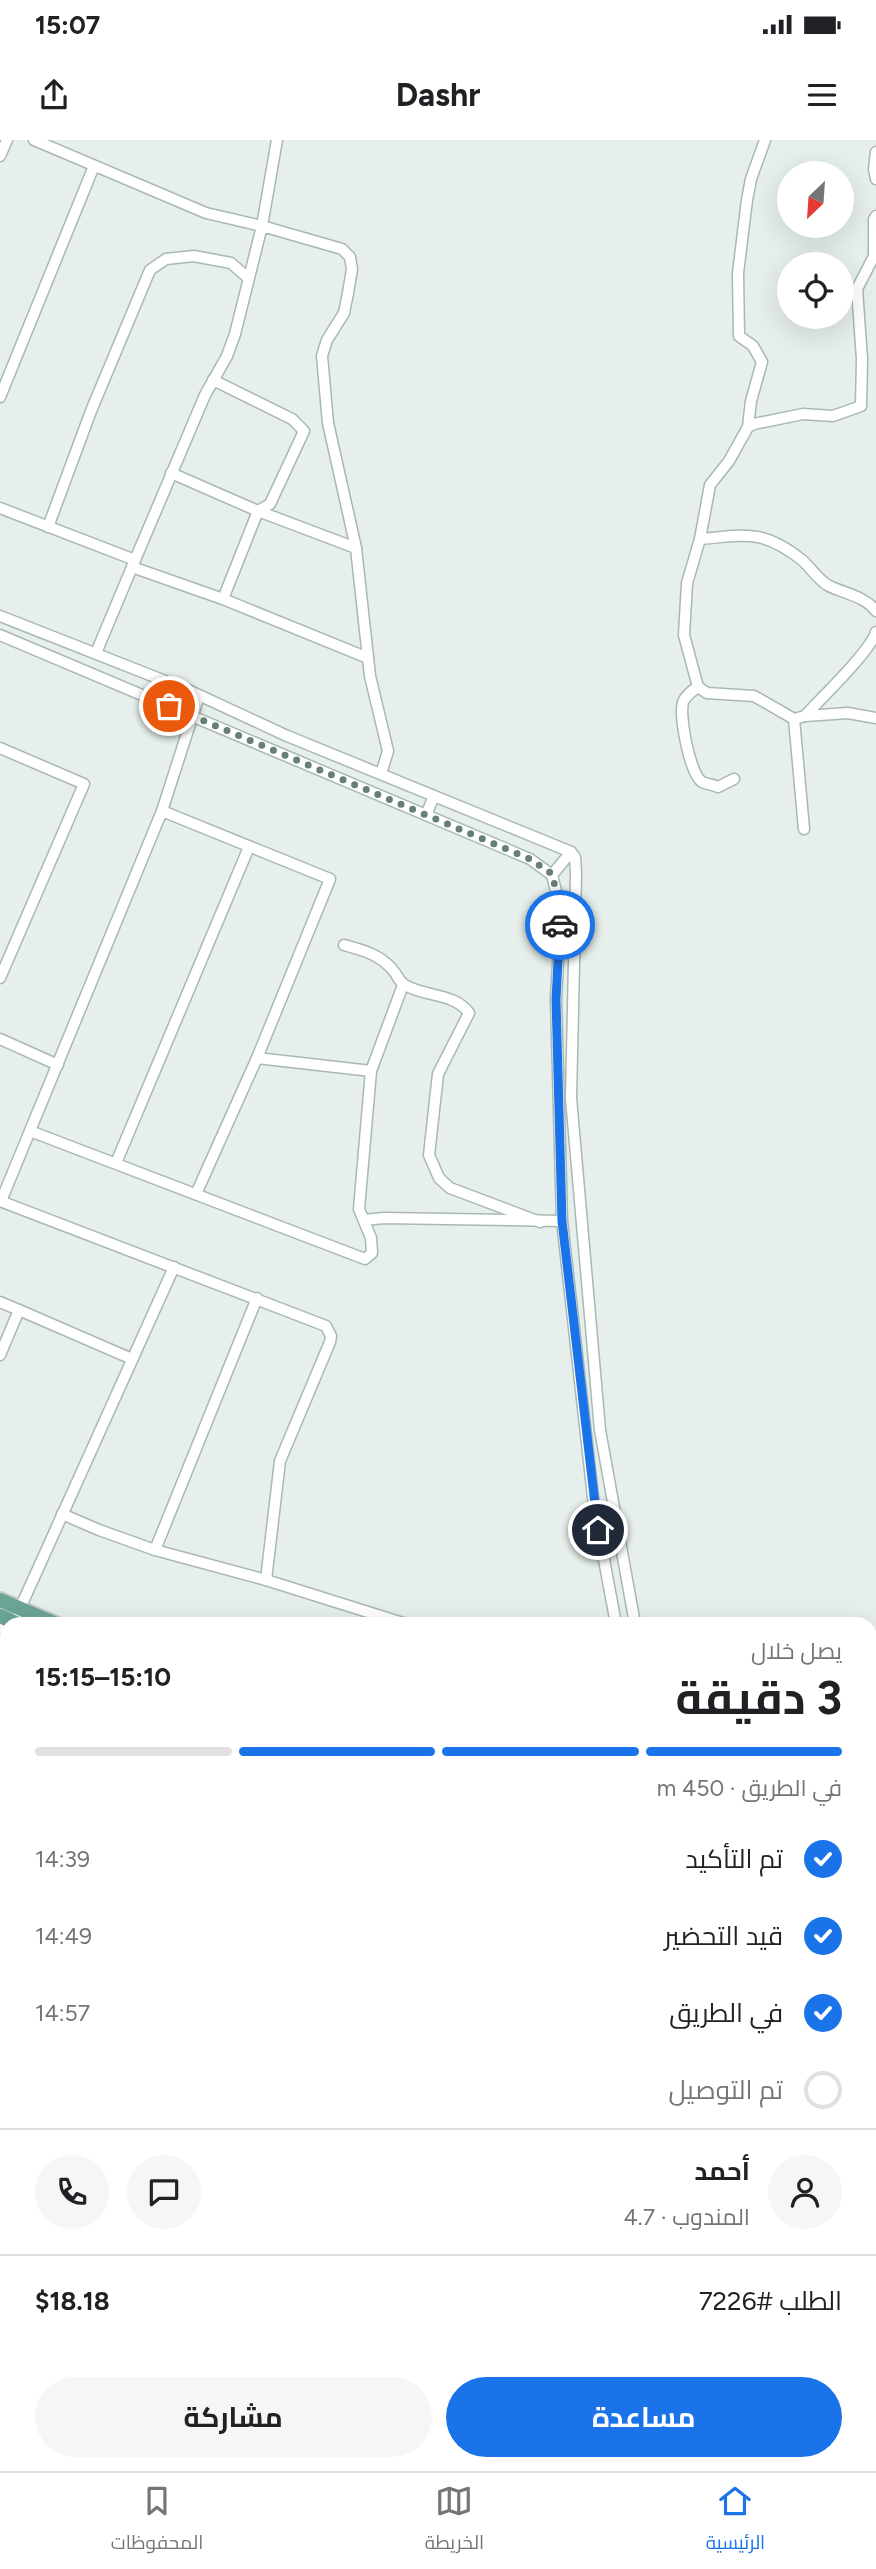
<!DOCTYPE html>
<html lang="ar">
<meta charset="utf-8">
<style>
:root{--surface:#fff;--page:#f6f6f6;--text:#202124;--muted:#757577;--line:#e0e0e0;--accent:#1a73e8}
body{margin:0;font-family:Figtree,Cairo,sans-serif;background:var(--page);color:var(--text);direction:rtl;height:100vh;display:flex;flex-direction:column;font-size:26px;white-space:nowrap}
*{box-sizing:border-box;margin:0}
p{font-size:23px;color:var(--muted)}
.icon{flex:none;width:38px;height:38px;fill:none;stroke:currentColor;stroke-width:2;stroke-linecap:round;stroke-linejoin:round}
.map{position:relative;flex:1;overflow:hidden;direction:ltr}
.details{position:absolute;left:0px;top:1477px;width:877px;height:854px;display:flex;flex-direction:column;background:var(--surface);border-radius:21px 21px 0 0;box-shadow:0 7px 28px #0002;direction:rtl}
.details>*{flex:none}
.needle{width:46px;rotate:205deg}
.buttons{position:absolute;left:777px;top:21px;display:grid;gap:14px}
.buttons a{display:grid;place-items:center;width:77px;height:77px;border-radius:50%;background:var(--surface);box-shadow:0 7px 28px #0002;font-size:35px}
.pin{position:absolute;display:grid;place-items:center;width:60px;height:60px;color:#fff;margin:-30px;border:4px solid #fff;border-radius:50%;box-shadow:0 2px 7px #0007}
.courier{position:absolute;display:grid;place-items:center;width:70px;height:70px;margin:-35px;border:5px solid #1a73e8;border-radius:50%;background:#fff;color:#222;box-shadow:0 2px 9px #0007}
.head em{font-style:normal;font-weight:700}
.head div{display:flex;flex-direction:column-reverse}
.head{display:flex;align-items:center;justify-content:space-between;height:119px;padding:0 35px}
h1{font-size:46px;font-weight:700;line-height:52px}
.bar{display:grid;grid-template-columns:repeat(4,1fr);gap:10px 7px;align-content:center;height:84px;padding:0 35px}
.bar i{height:9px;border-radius:5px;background:var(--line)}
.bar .selected{background:var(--accent)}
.bar p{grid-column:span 4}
.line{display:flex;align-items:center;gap:18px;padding:0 35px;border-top:2px solid var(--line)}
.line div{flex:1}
.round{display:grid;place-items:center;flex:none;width:74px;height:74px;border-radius:37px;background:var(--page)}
ol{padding:0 35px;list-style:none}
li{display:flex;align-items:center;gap:21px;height:77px}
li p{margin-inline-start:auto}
li .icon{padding:7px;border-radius:50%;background:var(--accent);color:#fff;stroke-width:4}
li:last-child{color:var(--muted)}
li i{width:38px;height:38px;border:4px solid var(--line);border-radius:50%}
.button{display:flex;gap:14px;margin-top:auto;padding:14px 35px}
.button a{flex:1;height:80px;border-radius:42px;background:var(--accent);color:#fff;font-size:28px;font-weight:700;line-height:80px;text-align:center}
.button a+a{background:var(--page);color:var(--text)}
.status{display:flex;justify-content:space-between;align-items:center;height:49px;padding:0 35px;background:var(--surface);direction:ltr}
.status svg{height:19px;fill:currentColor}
header{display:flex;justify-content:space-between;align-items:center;height:91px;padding:0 35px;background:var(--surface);font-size:32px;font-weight:700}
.tabs{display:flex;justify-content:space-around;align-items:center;height:98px;border-top:2px solid var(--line);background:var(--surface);font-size:19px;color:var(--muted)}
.tabs a{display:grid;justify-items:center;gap:4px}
.tabs .selected{color:var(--accent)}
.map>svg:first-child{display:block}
</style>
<div class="status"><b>15:07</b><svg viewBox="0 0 49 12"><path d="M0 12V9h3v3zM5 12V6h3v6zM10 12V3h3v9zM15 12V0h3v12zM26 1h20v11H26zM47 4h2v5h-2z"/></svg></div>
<header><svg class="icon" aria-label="menu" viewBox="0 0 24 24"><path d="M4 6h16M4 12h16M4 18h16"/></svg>Dashr<svg class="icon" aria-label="share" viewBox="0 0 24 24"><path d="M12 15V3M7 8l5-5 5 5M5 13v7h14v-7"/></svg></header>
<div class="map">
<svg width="876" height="2331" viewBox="0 0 876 2331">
<rect width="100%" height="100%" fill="#e6efeb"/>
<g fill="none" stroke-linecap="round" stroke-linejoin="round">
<defs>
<g id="minor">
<polyline points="34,0 206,73 262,86 277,0"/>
<path d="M 765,0 L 751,39 L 747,60 L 738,133 L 739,196 L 753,206 L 762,222 L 751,261 L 748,287 L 729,321 L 710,345 L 700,399 L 687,443 L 684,495 L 698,547 L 707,553 L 754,556 L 794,579 L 805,576 C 821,558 870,512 876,492"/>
<polyline points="876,12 874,29 876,39"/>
<polyline points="0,16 7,0"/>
<polyline points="213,240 292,279 304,291 270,364 258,371 223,459"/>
<polyline points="0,257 94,26"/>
<polyline points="748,287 754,284 803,274 833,276 861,266 862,219 857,149 874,116 874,79 876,76"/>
<polyline points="171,333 258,371 356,408"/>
<polyline points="0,368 135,420 96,513"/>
<polyline points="48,387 91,271 150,130 166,119 194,116 231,123 248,138"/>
<path d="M 700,399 C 746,395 763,389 802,420 C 811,428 818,440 829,446 C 844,453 866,457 876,471"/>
<polyline points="135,420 205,255 227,216 235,194 262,86 342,109 350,117 352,129 348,153 344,173 327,200 322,216 328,283 356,408 370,536 388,611 381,634"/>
<polyline points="132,427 223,459 368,518"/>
<polyline points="0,476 188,550 285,595 532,696 571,712 575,717 576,733 571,958 600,1290 635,1484"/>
<polyline points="0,495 530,719 552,735 561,771 556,859 562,1081 594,1366 616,1484"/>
<path d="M 698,547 C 692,551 686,555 683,562 C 679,577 690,634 702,642 C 707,644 714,645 718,647 L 734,639"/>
<polyline points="805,576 848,573 876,578"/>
<polyline points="794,579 804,689"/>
<polyline points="0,608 84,644 0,838"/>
<polyline points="162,671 330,739 257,918 196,1054"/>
<polyline points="426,675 434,656"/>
<polyline points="552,735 571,712"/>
<path d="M 344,805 C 362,810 379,814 392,829 C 397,834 399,842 405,845 C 425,857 455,853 469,873 L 438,934 L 429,1015 L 439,1038 L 450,1048 L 540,1082"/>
<polyline points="0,899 58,925"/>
<polyline points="371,931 403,845"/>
<polyline points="30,991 365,1119 372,1113 371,1098 359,1069 371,931 257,918"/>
<polyline points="116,1023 249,707"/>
<polyline points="0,1061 326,1186 331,1196 330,1202 280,1321 266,1440"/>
<polyline points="1,1061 162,671 199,556"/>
<polyline points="364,1080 384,1078 562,1081"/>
<polyline points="0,1162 19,1170 0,1215"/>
<polyline points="19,1170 132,1219"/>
<polyline points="62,1374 99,1390 155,1410 257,1158"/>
<polyline points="155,1410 266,1440 406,1484"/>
<polyline points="18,1473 174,1127"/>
<polyline points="0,1489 7,1485"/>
<polyline points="0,1583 7,1580"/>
<polyline points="870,1711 876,1713"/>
<polyline points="0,1744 7,1741"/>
<polyline points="870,1761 876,1763"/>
<polyline points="0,1829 7,1845"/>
<polyline points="0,1941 7,1939"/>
<polyline points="0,2130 7,2128"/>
<polyline points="267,2324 270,2331"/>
<polyline points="335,2324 338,2331"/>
<polyline points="419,2324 421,2331"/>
<polyline points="656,2324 658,2331"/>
</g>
<g id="secondary">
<polyline points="0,2191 7,2209"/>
<polyline points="0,2224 7,2242"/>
<polyline points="40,2324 43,2331"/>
<polyline points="52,2324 55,2331"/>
<polyline points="772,2324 773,2331"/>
<polyline points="783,2324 785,2331"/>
</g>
<g id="primary">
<polyline points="0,1460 56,1484"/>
<polyline points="0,1476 18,1484"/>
<polyline points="870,1725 876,1727"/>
<polyline points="870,1745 876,1747"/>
</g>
</defs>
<!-- minor casing -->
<use href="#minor" stroke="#a8b8b2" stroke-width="13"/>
<!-- secondary casing -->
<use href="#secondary" stroke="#a4bbb3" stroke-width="18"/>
<!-- primary casing -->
<use href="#primary" stroke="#c2cac8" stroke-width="18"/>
<!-- minor -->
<use href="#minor" stroke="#fff" stroke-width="10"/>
<!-- secondary -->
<use href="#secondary" stroke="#fff" stroke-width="14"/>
<!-- primary -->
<use href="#primary" stroke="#6aa596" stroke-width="14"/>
</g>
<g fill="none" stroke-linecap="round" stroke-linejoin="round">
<!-- done -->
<polyline stroke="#687f78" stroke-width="7" stroke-dasharray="0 12.6" points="169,566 530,719 552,734 561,771 560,785"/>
<!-- route -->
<polyline stroke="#1a73e8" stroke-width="9" points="560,785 556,859 562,1081 598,1390"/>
</g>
</svg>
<div class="buttons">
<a><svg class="needle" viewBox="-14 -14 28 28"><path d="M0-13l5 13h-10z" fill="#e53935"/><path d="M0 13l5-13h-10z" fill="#757577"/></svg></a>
<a><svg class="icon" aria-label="locate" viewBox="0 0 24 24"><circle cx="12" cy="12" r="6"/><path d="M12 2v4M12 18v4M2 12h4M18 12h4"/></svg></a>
</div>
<div class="pin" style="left:169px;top:566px;background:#ea580c"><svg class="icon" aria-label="bag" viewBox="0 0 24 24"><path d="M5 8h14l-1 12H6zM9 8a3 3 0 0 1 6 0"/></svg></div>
<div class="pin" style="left:598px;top:1390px;background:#1f2937"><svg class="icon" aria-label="home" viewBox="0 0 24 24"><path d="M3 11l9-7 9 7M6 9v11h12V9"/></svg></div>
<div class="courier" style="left:560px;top:785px"><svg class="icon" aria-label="car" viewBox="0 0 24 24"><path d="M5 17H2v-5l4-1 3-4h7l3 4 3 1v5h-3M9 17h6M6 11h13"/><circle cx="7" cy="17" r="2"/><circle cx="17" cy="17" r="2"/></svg></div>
<section class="details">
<div class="head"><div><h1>3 دقيقة</h1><p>يصل خلال</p></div><em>15:10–15:15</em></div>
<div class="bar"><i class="selected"></i><i class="selected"></i><i class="selected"></i><i></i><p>في الطريق · 450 m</p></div>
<ol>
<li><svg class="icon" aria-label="check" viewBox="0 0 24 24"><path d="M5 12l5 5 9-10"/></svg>تم التأكيد<p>14:39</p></li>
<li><svg class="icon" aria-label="check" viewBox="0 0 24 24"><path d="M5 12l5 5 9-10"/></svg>قيد التحضير<p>14:49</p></li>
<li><svg class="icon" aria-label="check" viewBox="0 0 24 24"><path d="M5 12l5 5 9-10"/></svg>في الطريق<p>14:57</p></li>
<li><i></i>تم التوصيل</li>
</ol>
<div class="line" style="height:126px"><a class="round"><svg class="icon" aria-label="person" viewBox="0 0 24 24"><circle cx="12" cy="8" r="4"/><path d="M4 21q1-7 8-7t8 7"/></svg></a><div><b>أحمد</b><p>المندوب · 4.7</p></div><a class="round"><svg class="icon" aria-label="chat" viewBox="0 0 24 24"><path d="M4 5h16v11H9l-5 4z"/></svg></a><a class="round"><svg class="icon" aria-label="phone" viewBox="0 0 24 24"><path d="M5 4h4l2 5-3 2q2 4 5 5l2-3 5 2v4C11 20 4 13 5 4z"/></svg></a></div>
<div class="line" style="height:91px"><div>الطلب #7226</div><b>$18.18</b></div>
<div class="button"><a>مساعدة</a><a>مشاركة</a></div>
</section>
</div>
<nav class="tabs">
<a class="selected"><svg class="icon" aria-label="home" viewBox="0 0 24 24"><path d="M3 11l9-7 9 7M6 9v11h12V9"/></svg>الرئيسية</a>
<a><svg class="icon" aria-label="map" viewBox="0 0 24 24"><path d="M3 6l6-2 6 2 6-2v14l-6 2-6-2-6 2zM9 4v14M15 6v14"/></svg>الخريطة</a>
<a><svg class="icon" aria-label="saved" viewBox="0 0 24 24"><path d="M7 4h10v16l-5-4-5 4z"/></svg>المحفوظات</a>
</nav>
